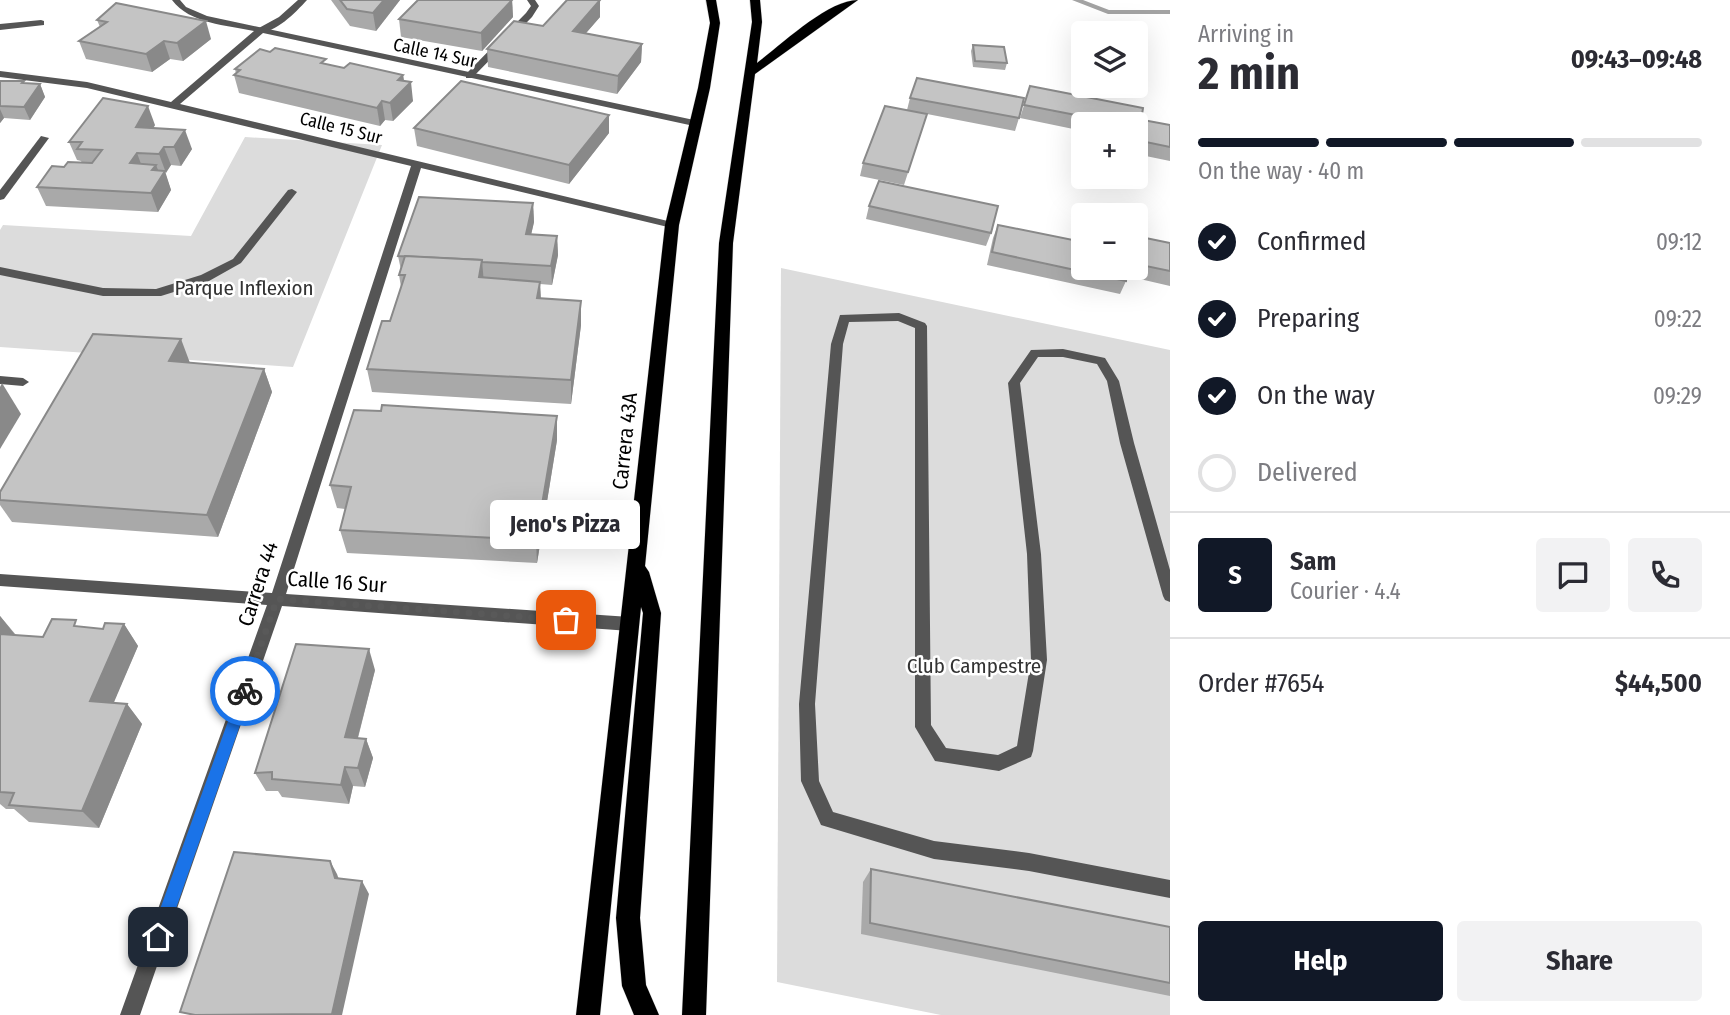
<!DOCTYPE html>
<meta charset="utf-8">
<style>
:root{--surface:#fff;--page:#f2f2f3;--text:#2b2b33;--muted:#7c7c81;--line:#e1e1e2;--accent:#111827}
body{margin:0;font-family:"Fira Sans Condensed",sans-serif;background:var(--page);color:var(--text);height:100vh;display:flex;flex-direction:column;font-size:26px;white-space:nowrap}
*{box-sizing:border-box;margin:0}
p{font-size:23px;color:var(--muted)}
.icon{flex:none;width:38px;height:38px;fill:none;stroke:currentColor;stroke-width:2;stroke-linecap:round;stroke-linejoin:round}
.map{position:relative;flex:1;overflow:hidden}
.sheet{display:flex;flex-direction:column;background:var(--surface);width:560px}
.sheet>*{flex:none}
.buttons{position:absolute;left:1071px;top:21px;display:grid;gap:14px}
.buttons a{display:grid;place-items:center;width:77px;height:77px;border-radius:7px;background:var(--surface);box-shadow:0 7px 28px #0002;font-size:35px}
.pin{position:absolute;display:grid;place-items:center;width:60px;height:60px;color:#fff;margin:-30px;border-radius:14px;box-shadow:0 4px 10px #0006}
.courier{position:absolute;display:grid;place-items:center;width:70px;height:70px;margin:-35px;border:5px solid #1a73e8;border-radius:50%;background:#fff;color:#222;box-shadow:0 2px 9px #0007}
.bubble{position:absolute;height:49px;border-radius:7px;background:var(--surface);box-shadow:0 7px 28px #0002;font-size:23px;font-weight:700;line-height:49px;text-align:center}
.head em{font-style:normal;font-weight:700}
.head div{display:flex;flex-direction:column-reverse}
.head{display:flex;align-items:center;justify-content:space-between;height:119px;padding:0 28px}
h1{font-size:46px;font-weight:700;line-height:52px}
.bar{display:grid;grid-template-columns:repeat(4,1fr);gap:10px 7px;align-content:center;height:84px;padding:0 28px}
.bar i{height:9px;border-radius:5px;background:var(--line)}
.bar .on{background:var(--accent)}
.bar p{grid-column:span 4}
.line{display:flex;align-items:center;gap:18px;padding:0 28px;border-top:2px solid var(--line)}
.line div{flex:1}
.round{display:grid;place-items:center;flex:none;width:74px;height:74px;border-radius:7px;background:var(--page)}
ol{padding:0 28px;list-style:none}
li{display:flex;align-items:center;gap:21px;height:77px}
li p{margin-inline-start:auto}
li .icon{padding:7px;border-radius:50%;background:var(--accent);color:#fff;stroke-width:4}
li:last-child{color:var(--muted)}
li i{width:38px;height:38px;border:4px solid var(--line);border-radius:50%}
.action{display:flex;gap:14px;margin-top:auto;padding:14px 28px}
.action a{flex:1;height:80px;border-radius:7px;background:var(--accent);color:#fff;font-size:28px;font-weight:700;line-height:80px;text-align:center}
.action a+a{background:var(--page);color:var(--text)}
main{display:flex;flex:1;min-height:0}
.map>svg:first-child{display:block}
</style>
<main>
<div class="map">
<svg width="1170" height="1015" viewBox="0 0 1170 1015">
<rect width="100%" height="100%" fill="#fff"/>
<!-- green -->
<g fill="#dcdcdc">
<polygon points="245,137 382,145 293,367 0,347 0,230 3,225 191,236"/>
<polygon points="781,268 1170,350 1170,1015 941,1015 777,982"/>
</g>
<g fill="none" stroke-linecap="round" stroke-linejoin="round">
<!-- stream -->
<polygon fill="#a3a3a3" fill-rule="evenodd" points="1072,0 1083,0 1109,10 1170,10 1170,14 1108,14"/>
<defs>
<g id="primary">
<polygon points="706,0 716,0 720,23 710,88 679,225 645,566 649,572 661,613 640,918 646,985 659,1015 634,1015 622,986 616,918 643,613 641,607 600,1015 576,1015 665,225 698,88 710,23"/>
<path d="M 750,0 L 760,0 L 762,22 L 757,63 C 782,44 828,0 858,0 L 755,74 L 733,243 L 706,1015 L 682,1015 L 719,243 L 752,22 Z"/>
</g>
</defs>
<!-- primary casing -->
<use href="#primary" stroke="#dbdbdb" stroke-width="1"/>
<!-- lane -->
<g fill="#555" fill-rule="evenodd">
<path d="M 298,0 L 307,0 C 295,13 276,33 257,33 L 257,29 L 279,17 Z"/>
<polygon points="527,0 535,0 539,6 532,17 472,78 466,78 466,74 526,13 531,6"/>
<polygon points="41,20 44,21 44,25 0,30 0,24"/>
<polygon points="292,189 297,192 241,263 209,281 161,296 103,296 0,275 0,267 103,288 156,289 201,275 233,259 288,190"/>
<polygon points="899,313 925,323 927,326 931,725 946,748 998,755 1017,746 1031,660 1027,554 1008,383 1031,350 1063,349 1105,358 1119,381 1134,443 1170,570 1170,602 1165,600 1163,596 1120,443 1107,381 1097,364 1063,357 1038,357 1020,383 1041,554 1047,660 1033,751 1031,757 999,771 935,761 915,727 915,328 898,321 849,322 843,344 815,704 819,781 833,812 934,841 1029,853 1170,880 1170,898 1029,871 934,859 821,825 801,781 799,704 831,344 840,315"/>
<polygon points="0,376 23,378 29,382 23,386 0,384"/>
</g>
<!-- street -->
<g fill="#555" fill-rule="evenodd">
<path d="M 172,0 L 180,0 L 186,7 L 207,16 L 694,120 L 699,123 L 694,126 L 263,33 L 180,104 L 672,222 L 677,225 L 672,228 L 421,168 L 286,594 L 630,617 L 635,619 L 638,624 L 635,629 L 630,631 L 282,606 L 140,1015 L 120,1015 L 267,605 L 0,586 L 0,574 L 272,593 L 411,166 L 87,88 L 0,77 L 0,71 L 87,82 L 171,102 L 254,31 C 227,25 190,24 172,0 Z"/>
<polygon points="41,136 49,138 4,199 0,200 0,190"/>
</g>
<!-- primary -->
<use href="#primary" fill="#000" fill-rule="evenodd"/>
</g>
<!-- wall -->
<g fill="#a9a9a9">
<polygon points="331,0 400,0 376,31 350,26"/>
<polygon points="512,0 513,17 482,51 401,37 399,19"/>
<polygon points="600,0 600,17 586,33 642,44 641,62 617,94 488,67 487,49 543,26"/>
<polygon points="97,20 211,39 183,61 170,59 152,72 86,59 79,41 100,27"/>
<polygon points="973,45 1007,63 1005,70 973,67 971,51"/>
<polygon points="327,65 344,68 403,75 404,81 413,101 393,121 385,120 380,126 239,93 234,75 236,74 235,69"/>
<polygon points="0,81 40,84 45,97 30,120 4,118 0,123"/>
<polygon points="1030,86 1143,108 1140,126 1143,120 1170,125 1170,161 1136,154 1137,135 1136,137 1136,124 1083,124 1083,131 1020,118"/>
<polygon points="910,98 1019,118 1015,131 927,114 904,185 860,176 863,163 907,110"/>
<polygon points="155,125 153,128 192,149 181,166 171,165 165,173 171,190 158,212 46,206 37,187 64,167 82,163 81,161 77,160 69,142"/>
<polygon points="414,128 609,133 569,184 417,146"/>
<polygon points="533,203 534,222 531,234 557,236 558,255 552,285 540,284 541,299 581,325 571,404 372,392 367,369 390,321 401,287 399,275 401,270 398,256"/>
<polygon points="869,206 991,233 986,246 866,219"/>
<polygon points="998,225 1083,268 1136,268 1136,236 1170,243 1170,286 1127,276 1126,281 1120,294 987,265 993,238"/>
<polygon points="264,369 272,392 218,537 12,522 0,505 0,492"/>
<polygon points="557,440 537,563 347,553 340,530 345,509 337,508 330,485"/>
<polygon points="0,616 16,635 43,637 81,627 103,629 124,624 138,646 113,703 127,704 142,724 99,828 29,822 14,809 6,809 0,804"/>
<polygon points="375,670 358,738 366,739 373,758 365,787 353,786 349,804 282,797 278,791 266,791 255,773"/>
<polygon points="871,869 1170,927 1170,996 861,934 863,882"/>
</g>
<!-- shaded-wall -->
<g fill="#898989">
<polygon points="384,0 400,0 376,31 373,13"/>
<polygon points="512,0 513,17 482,51 481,33"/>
<polygon points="600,0 600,17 573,48 573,31"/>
<polygon points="206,21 211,39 183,61 177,43"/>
<polygon points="164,41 170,59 152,72 146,54"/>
<polygon points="642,44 641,62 617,94 618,76"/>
<polygon points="403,75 405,88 411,82 413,101 393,121 390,103 398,80"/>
<polygon points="40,84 45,97 30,120 24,107"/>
<polygon points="382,101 385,120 380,126 377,108"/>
<polygon points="148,106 155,125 143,146 136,127"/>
<polygon points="0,109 4,118 0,123"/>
<polygon points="609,115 609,133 569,184 569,165"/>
<polygon points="185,130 192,149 181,166 174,147"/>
<polygon points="164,147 171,165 166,173 159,154"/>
<polygon points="137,153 144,172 130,163"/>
<polygon points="156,165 161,177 165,171 171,190 158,212 151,193 152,170"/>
<polygon points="533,203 534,222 527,253 526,234"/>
<polygon points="557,236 558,255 552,285 551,266"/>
<polygon points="482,260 484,284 479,277"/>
<polygon points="540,282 541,306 537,298"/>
<polygon points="581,301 581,325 571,404 571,380"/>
<polygon points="181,339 190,363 169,361"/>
<polygon points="264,369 272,392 218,537 207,515"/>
<polygon points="2,383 21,414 0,449 0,387"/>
<polygon points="557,416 557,440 537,563 536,540"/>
<polygon points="0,616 16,636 0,646"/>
<polygon points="124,624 138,646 106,721 90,701"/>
<polygon points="369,649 375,670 353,756 345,737"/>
<polygon points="127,704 142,724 99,828 82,811"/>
<polygon points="366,739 373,758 365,787 358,768"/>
<polygon points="345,767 353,786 349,804 341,785"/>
<polygon points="330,861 337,874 343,891 335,878"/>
<polygon points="362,881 369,894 342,1015 333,1015 332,1014"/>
</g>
<!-- building -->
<g fill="#c4c4c4" stroke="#898989" stroke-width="2">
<polygon points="340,0 384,0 373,13 347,9"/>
<polygon points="418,0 512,0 481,33 399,19"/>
<polygon points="567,0 600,0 573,31 642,44 618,76 487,49 514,21 543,26"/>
<polygon points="116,3 206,21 177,43 164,41 146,54 79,41 107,22 97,20"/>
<polygon points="973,45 1004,47 1007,63 975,61"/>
<polygon points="275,48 326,59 321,63 344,68 350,63 403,75 398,80 411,82 390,103 382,101 377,108 234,75 240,70 235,69 260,49 270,52"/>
<polygon points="917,78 1024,98 1019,118 910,98"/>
<polygon points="0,81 24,81 22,83 40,84 24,107 0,106"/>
<polygon points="461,81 609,115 569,165 414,128"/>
<polygon points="1030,86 1143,108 1140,128 1136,127 1136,124 1122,124 1024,105"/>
<polygon points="103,98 148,106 136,127 185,130 174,147 164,147 159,154 137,153 130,163 156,165 152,170 165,171 151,193 37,187 52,166 64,167 68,162 92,163 102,150 77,149 82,142 69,142"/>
<polygon points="885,106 927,114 908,172 863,163"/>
<polygon points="1143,120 1170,125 1170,147 1141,141"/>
<polygon points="879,181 998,206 991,233 869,206"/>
<polygon points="419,197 533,203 526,234 557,236 551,266 482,262 482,260 398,256"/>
<polygon points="998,225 1083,242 1083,268 1127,268 1126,281 992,252"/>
<polygon points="1136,236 1170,243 1170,271 1136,264"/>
<polygon points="405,256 482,260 479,277 540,282 537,298 581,301 571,380 367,369 382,321 390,321 405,275 399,275"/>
<polygon points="93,334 181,339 169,361 264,369 207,515 0,500 0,492"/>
<polygon points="382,405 557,416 536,540 340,530 351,487 330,485 354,410 381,411"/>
<polygon points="52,619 76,620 74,626 103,629 105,623 124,624 90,701 127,704 82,811 9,805 14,793 0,792 0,634 43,637"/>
<polygon points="296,644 369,649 345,737 366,739 358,768 345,767 341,785 272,779 272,772 255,773"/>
<polygon points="234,852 330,861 335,878 362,881 332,1014 195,1015 180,1012"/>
<polygon points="871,869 1170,927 1170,983 870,923"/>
</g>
<!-- route -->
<polygon fill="#1a73e8" points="245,685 252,691 166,937 163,942 158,945 152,942 150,937 239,691"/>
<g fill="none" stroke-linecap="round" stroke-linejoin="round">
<!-- done -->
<polyline stroke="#595959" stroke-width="7" stroke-dasharray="0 12.6" points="245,691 277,599 566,620"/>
</g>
<g text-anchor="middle" stroke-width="5" stroke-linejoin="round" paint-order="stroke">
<!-- far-street labels -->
<g font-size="18" fill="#000" stroke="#fff">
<text transform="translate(435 53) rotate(12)" y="6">Calle 14 Sur</text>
<text transform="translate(341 128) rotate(14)" y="6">Calle 15 Sur</text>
</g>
<!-- park labels -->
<g font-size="21" fill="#333" stroke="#fff">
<text x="244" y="295">Parque Inflexion</text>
<text x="974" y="673">Club Campestre</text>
</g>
<!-- street labels -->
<g font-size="21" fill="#000" stroke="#fff">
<text transform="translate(625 441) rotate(-84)" y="7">Carrera 43A</text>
<text transform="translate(337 582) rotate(4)" y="7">Calle 16 Sur</text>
<text transform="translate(258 584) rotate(-72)" y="7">Carrera 44</text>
</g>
</g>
</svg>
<div class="buttons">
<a><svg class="icon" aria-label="layers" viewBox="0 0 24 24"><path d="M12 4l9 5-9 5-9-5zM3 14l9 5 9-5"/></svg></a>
<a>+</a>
<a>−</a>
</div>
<div class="pin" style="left:566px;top:620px;background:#ea580c"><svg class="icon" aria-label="bag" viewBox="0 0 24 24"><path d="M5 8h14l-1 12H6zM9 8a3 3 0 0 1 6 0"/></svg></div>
<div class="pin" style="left:158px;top:937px;background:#1f2937"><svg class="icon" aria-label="home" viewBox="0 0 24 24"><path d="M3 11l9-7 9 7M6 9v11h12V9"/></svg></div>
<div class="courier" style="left:245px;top:691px"><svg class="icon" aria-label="bike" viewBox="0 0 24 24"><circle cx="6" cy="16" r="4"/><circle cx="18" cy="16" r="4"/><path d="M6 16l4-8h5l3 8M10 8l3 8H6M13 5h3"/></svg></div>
<div class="bubble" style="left:490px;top:500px;width:150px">Jeno's Pizza</div>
</div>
<section class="sheet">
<div class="head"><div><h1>2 min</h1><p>Arriving in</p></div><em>09:43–09:48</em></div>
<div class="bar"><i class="on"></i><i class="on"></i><i class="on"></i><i></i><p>On the way · 40 m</p></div>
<ol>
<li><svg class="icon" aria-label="check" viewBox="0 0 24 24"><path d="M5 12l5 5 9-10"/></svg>Confirmed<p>09:12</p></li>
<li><svg class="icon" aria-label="check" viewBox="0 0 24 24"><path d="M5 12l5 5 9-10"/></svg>Preparing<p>09:22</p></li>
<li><svg class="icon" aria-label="check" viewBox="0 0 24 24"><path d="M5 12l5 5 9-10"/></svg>On the way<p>09:29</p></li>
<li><i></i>Delivered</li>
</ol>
<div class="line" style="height:126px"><b class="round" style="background:var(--accent);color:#fff">S</b><div><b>Sam</b><p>Courier · 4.4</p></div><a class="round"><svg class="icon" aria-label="chat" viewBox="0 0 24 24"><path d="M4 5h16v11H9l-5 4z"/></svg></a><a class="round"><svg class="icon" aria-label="phone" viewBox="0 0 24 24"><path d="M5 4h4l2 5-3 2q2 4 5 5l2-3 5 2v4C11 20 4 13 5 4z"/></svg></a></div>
<div class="line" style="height:91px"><div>Order #7654</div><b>$44,500</b></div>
<div class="action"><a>Help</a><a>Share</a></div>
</section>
</main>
